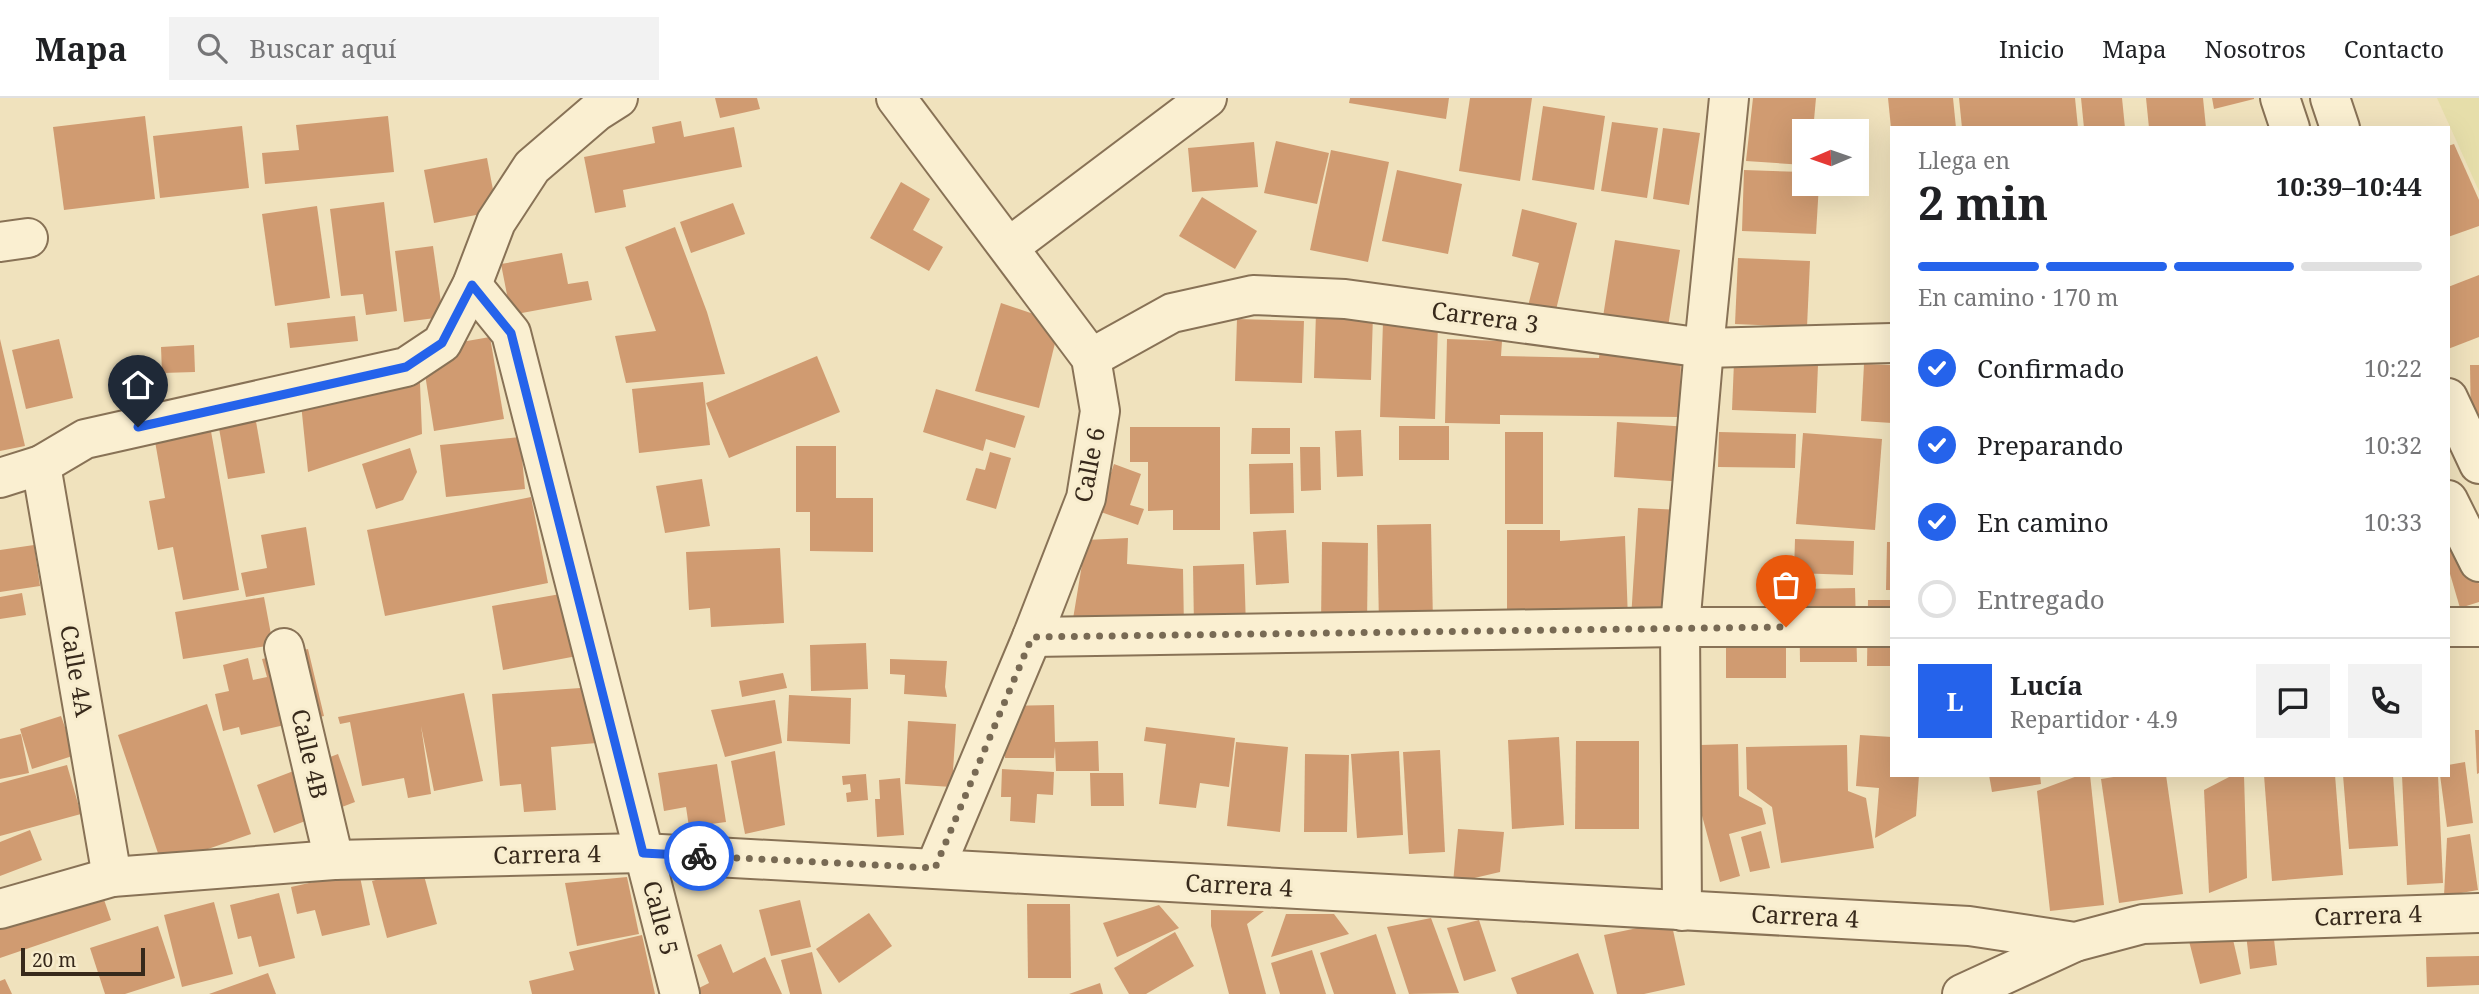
<!DOCTYPE html>
<html lang="es">
<meta charset="utf-8">
<style>
:root{--surface:#fff;--page:#f2f2f2;--text:#202124;--muted:#757577;--line:#e0e0e0;--accent:#2563eb}
body{margin:0;font-family:"Noto Serif",serif;background:var(--page);color:var(--text);height:100vh;display:flex;flex-direction:column;font-size:26px;white-space:nowrap}
*{box-sizing:border-box;margin:0}
p{font-size:23px;color:var(--muted)}
.icon{flex:none;width:38px;height:38px;fill:none;stroke:currentColor;stroke-width:2;stroke-linecap:round;stroke-linejoin:round}
.map{position:relative;flex:1;overflow:hidden}
.details{position:absolute;left:1890px;top:28px;width:560px;height:651px;display:flex;flex-direction:column;background:var(--surface);border-radius:0px;box-shadow:0 7px 28px #0002}
.details>*{flex:none}
.needle{width:46px;rotate:268deg}
.fabs{position:absolute;left:1792px;top:21px;display:grid;gap:14px}
.fabs a{display:grid;place-items:center;width:77px;height:77px;border-radius:0px;background:var(--surface);box-shadow:0 7px 28px #0002;font-size:35px}
.scale{position:absolute;left:21px;bottom:18px;width:124px;box-sizing:border-box;padding-left:7px;border:4px solid #37291b;border-top:0;font-size:19px;line-height:24px;white-space:nowrap;color:#37291b;-webkit-text-stroke:5px #f7eccd;paint-order:stroke}
.pin{position:absolute;display:grid;place-items:center;width:60px;height:60px;color:#fff;margin:-72px -30px;border-radius:50% 50% 50% 0;rotate:-45deg;box-shadow:0 0 7px #0007}
.pin .icon{rotate:45deg}
.courier{position:absolute;display:grid;place-items:center;width:70px;height:70px;margin:-35px;border:5px solid #2563eb;border-radius:50%;background:#fff;color:#222;box-shadow:0 2px 9px #0007}
.summary em{font-style:normal;font-weight:700}
.summary div{display:flex;flex-direction:column-reverse}
.summary{display:flex;align-items:center;justify-content:space-between;height:119px;padding:0 28px}
h1{font-size:46px;font-weight:700;line-height:52px}
.bar{display:grid;grid-template-columns:repeat(4,1fr);gap:10px 7px;align-content:center;height:84px;padding:0 28px}
.bar i{height:9px;border-radius:5px;background:var(--line)}
.bar .selected{background:var(--accent)}
.bar p{grid-column:span 4}
.line{display:flex;align-items:center;gap:18px;padding:0 28px;border-top:2px solid var(--line)}
.line div{flex:1}
.round{display:grid;place-items:center;flex:none;width:74px;height:74px;border-radius:0px;background:var(--page)}
ol{padding:0 28px;list-style:none}
li{display:flex;align-items:center;gap:21px;height:77px}
li p{margin-inline-start:auto}
li .icon{padding:7px;border-radius:50%;background:var(--accent);color:#fff;stroke-width:4}
li:last-child{color:var(--muted)}
li i{width:38px;height:38px;border:4px solid var(--line);border-radius:50%}
header{display:flex;align-items:center;gap:42px;box-sizing:border-box;height:98px;padding:0 35px;background:var(--surface);border-bottom:2px solid var(--line)}
header strong{font-size:33px}
nav{display:flex;gap:38px;margin-inline-start:auto;font-size:24px}
.search{width:490px;height:63px;background:var(--page);display:flex;align-items:center;gap:18px;box-sizing:border-box;padding:0 24px;border-radius:0px;color:var(--muted);font-size:26px}
.map>svg:first-child{display:block}
</style>
<header>
<strong>Mapa</strong>
<div class="search"><svg class="icon" aria-label="search" viewBox="0 0 24 24"><circle cx="10" cy="10" r="6"/><path d="M15 15l6 6"/></svg>Buscar aquí</div>
<nav><a>Inicio</a><a>Mapa</a><a>Nosotros</a><a>Contacto</a></nav>
</header>
<div class="map">
<svg width="2479" height="896" viewBox="0 0 2479 896">
<rect width="100%" height="100%" fill="#f0e2bd"/>
<!-- farmland -->
<polygon fill="#e6deaa" points="2437,0 2479,0 2479,93"/>
<!-- building -->
<g fill="#d09b71">
<polygon points="715,0 757,0 760,11 720,20"/>
<polygon points="1350,0 1449,0 1446,21 1349,5"/>
<polygon points="1470,0 1532,0 1520,83 1459,73"/>
<polygon points="1753,0 1816,0 1813,33 1804,33 1804,67 1746,63"/>
<polygon points="1888,0 1953,0 1956,30 1891,30"/>
<polygon points="1959,0 2075,0 2078,30 1962,30"/>
<polygon points="2081,0 2122,0 2125,30 2084,30"/>
<polygon points="2146,0 2203,0 2206,30 2149,30"/>
<polygon points="2212,0 2254,0 2254,1 2214,11"/>
<polygon points="1543,8 1605,18 1594,92 1532,82"/>
<polygon points="145,18 155,101 64,112 53,29"/>
<polygon points="388,18 394,74 265,86 262,55 299,52 296,27"/>
<polygon points="681,23 684,39 734,29 742,69 623,92 626,109 595,115 584,59 655,45 652,29"/>
<polygon points="1612,24 1658,30 1647,100 1601,93"/>
<polygon points="242,28 249,90 160,100 153,38"/>
<polygon points="1663,30 1700,35 1689,107 1653,101"/>
<polygon points="1276,43 1329,55 1317,106 1264,95"/>
<polygon points="1254,44 1258,89 1192,94 1188,50"/>
<polygon points="2454,46 2479,102 2479,128 2448,139 2448,48"/>
<polygon points="1331,52 1389,64 1368,164 1310,152"/>
<polygon points="487,60 497,113 434,125 424,72"/>
<polygon points="1397,72 1462,86 1448,156 1382,143"/>
<polygon points="1744,72 1804,74 1804,86 1819,86 1816,136 1742,133"/>
<polygon points="901,84 930,101 913,132 943,149 929,173 870,140"/>
<polygon points="1202,99 1257,133 1235,171 1179,138"/>
<polygon points="384,104 397,213 366,217 363,196 341,198 330,111"/>
<polygon points="733,105 745,136 691,155 680,124"/>
<polygon points="317,108 330,200 275,208 262,116"/>
<polygon points="1522,111 1577,125 1555,216 1528,208 1539,165 1512,158"/>
<polygon points="675,129 707,214 725,276 626,285 615,238 656,233 625,149"/>
<polygon points="1615,142 1680,152 1668,229 1603,219"/>
<polygon points="433,148 443,219 404,224 395,153"/>
<polygon points="562,155 568,186 588,183 592,202 511,217 501,166"/>
<polygon points="1738,160 1810,163 1807,229 1735,226"/>
<polygon points="2479,177 2479,239 2448,251 2448,189"/>
<polygon points="1001,205 1060,225 1039,310 975,293"/>
<polygon points="1316,214 1373,216 1371,282 1314,280"/>
<polygon points="355,218 358,243 290,250 287,225"/>
<polygon points="1237,221 1304,223 1302,285 1235,283"/>
<polygon points="1383,224 1438,226 1435,321 1380,319"/>
<polygon points="490,239 504,321 434,333 421,251"/>
<polygon points="0,241 25,348 0,353"/>
<polygon points="59,241 73,300 26,311 12,252"/>
<polygon points="1447,241 1502,243 1501,258 1599,260 1600,251 1681,252 1680,319 1500,317 1500,326 1445,325"/>
<polygon points="194,247 195,274 162,275 161,249"/>
<polygon points="817,258 840,314 729,360 706,305"/>
<polygon points="1734,264 1818,267 1816,315 1732,312"/>
<polygon points="1864,266 1892,267 1892,325 1861,323"/>
<polygon points="2470,267 2479,267 2479,328 2471,328"/>
<polygon points="703,284 710,347 639,355 632,291"/>
<polygon points="420,285 422,336 308,374 300,296 339,298"/>
<polygon points="936,291 1025,318 1015,350 986,341 983,353 923,334"/>
<polygon points="254,312 265,375 228,381 217,319"/>
<polygon points="209,322 239,492 183,502 173,449 158,452 149,403 165,400 153,332"/>
<polygon points="1617,324 1688,329 1685,384 1614,379"/>
<rect x="1399" y="328" width="50" height="34"/>
<polygon points="1130,329 1220,329 1220,432 1173,432 1173,412 1148,413 1148,364 1130,364"/>
<polygon points="1252,330 1290,330 1290,356 1251,356"/>
<polygon points="1361,332 1363,378 1337,379 1335,333"/>
<rect x="1505" y="334" width="38" height="92"/>
<polygon points="1719,334 1796,336 1795,370 1718,369"/>
<polygon points="1803,335 1882,341 1875,432 1796,426"/>
<polygon points="520,339 525,391 446,399 440,347"/>
<polygon points="796,348 836,348 836,400 873,400 873,454 810,453 810,414 796,414"/>
<polygon points="1300,349 1320,349 1321,392 1301,393"/>
<polygon points="410,350 417,374 403,402 376,411 362,366"/>
<polygon points="990,354 1011,360 996,411 966,402 976,370 985,372"/>
<polygon points="1293,365 1294,415 1250,416 1249,366"/>
<polygon points="1114,366 1141,376 1130,407 1144,411 1138,427 1098,413"/>
<polygon points="702,381 710,428 665,435 656,388"/>
<polygon points="531,399 548,485 385,518 367,432"/>
<polygon points="1638,410 1683,412 1676,524 1631,521"/>
<polygon points="1431,426 1433,525 1379,526 1377,427"/>
<polygon points="306,429 315,487 246,499 241,475 267,470 261,437"/>
<polygon points="2456,429 2479,486 2479,504 2460,510 2448,469 2448,430"/>
<polygon points="1286,432 1289,485 1256,487 1253,434"/>
<polygon points="1507,432 1560,432 1560,443 1625,438 1628,522 1507,526"/>
<polygon points="1128,440 1127,466 1183,471 1184,532 1072,527 1086,442"/>
<polygon points="1795,441 1854,443 1853,477 1794,475"/>
<polygon points="1322,444 1368,445 1367,526 1321,526"/>
<polygon points="1887,444 1892,444 1892,492 1886,492"/>
<polygon points="34,447 40,488 0,494 0,452"/>
<polygon points="780,450 784,525 711,529 710,510 689,512 686,454"/>
<polygon points="1244,466 1246,529 1194,530 1193,468"/>
<polygon points="1855,490 1857,564 1800,564 1799,491"/>
<polygon points="22,495 26,517 0,521 0,499"/>
<polygon points="566,495 577,558 503,572 492,508"/>
<polygon points="264,499 273,547 183,561 175,514"/>
<polygon points="1868,502 1892,502 1892,568 1867,568"/>
<rect x="1726" y="519" width="60" height="61"/>
<polygon points="866,545 868,591 811,593 810,547"/>
<polygon points="308,551 324,618 241,637 239,629 223,633 215,596 229,593 223,567 248,560 253,582 267,579 262,561"/>
<polygon points="890,561 947,563 945,589 947,599 904,596 905,577 890,576"/>
<polygon points="783,575 787,590 742,599 739,583"/>
<polygon points="595,589 608,644 551,649 556,712 524,714 521,686 500,688 492,596"/>
<polygon points="464,595 483,683 434,693 421,628 431,696 408,700 404,680 362,688 350,624 340,626 338,619"/>
<polygon points="789,597 851,600 850,646 787,643"/>
<polygon points="775,602 782,645 725,659 711,612"/>
<polygon points="207,606 251,736 162,767 118,637"/>
<polygon points="1054,607 1055,644 1098,643 1099,673 1056,673 1055,649 1054,660 1005,660 1005,608"/>
<polygon points="61,618 66,632 71,631 88,653 32,671 20,631"/>
<polygon points="908,623 956,626 952,689 905,686"/>
<polygon points="1146,629 1235,640 1229,689 1200,685 1196,710 1159,706 1166,646 1144,643"/>
<polygon points="2475,632 2479,632 2479,675 2477,676"/>
<polygon points="21,636 29,675 0,681 0,641"/>
<polygon points="1860,637 1892,639 1892,677 1919,677 1916,718 1875,740 1879,690 1856,688"/>
<polygon points="1559,639 1564,727 1512,731 1508,642"/>
<polygon points="1576,643 1639,643 1639,731 1575,731"/>
<polygon points="1236,644 1288,649 1280,734 1227,728"/>
<polygon points="1738,646 1739,698 1762,710 1766,726 1729,736 1740,778 1720,784 1701,714 1700,647"/>
<polygon points="1847,647 1848,693 1866,700 1874,750 1781,765 1772,709 1747,691 1746,649"/>
<polygon points="1440,652 1445,754 1409,756 1403,654"/>
<polygon points="775,653 785,727 745,736 731,663"/>
<polygon points="1399,653 1403,737 1357,740 1351,656"/>
<polygon points="338,656 355,704 274,735 257,687"/>
<polygon points="1305,656 1349,657 1347,734 1304,734"/>
<polygon points="2465,664 2473,725 2447,729 2440,677 2448,677 2448,667"/>
<polygon points="717,666 726,724 689,729 686,709 664,713 658,675"/>
<polygon points="67,667 81,716 0,738 0,685"/>
<polygon points="1002,671 1054,674 1053,697 1037,696 1035,725 1010,723 1011,699 1001,699"/>
<polygon points="1090,675 1123,675 1124,708 1091,708"/>
<polygon points="866,676 868,702 847,704 846,695 851,694 850,686 843,687 842,678"/>
<polygon points="1989,677 2040,677 2041,686 1992,694"/>
<polygon points="2080,677 2090,677 2104,807 2050,813 2037,693"/>
<polygon points="2126,677 2166,677 2183,796 2119,805 2101,681"/>
<polygon points="2233,677 2244,677 2247,780 2209,795 2204,692"/>
<polygon points="2264,677 2335,677 2343,777 2272,783"/>
<polygon points="2343,677 2393,677 2398,748 2349,751"/>
<polygon points="2402,677 2438,677 2443,785 2407,787"/>
<polygon points="900,680 904,737 877,739 875,701 880,701 879,682"/>
<polygon points="1458,731 1504,734 1500,774 1453,785"/>
<polygon points="30,732 42,762 0,778 0,744"/>
<polygon points="1761,733 1770,770 1750,774 1741,739"/>
<polygon points="2470,736 2478,792 2444,798 2447,740"/>
<polygon points="422,770 437,826 387,840 372,783"/>
<polygon points="359,774 370,827 322,838 315,812 297,816 291,789"/>
<polygon points="627,779 639,836 577,848 565,785"/>
<polygon points="98,784 111,822 0,860 0,818"/>
<polygon points="279,795 295,860 259,869 251,838 238,841 230,807"/>
<polygon points="800,802 811,849 771,858 759,812"/>
<polygon points="214,804 233,876 182,889 164,817"/>
<polygon points="1027,806 1070,806 1071,880 1028,880"/>
<polygon points="1159,807 1179,830 1117,859 1103,825"/>
<polygon points="1211,812 1264,813 1247,826 1266,896 1229,896 1211,828"/>
<polygon points="869,815 892,848 839,885 816,851"/>
<polygon points="1286,816 1334,816 1349,836 1271,859"/>
<polygon points="1431,820 1459,895 1409,896 1387,829"/>
<polygon points="1479,822 1496,873 1464,883 1447,830"/>
<polygon points="1671,823 1685,887 1644,896 1617,896 1604,837"/>
<polygon points="158,828 175,880 125,896 105,896 90,850"/>
<polygon points="2231,833 2241,876 2200,886 2189,843"/>
<polygon points="2273,833 2277,867 2250,871 2246,836"/>
<polygon points="1175,834 1194,868 1146,896 1129,896 1114,870"/>
<polygon points="1376,836 1396,896 1334,896 1320,855"/>
<polygon points="642,837 655,896 532,896 529,883 574,872 569,854"/>
<polygon points="721,846 733,875 765,859 782,896 687,896 709,885 697,857"/>
<polygon points="1312,852 1326,896 1280,896 1271,865"/>
<polygon points="812,854 822,896 790,896 781,862"/>
<polygon points="1578,855 1594,896 1517,896 1511,880"/>
<polygon points="2479,858 2479,887 2427,889 2426,859"/>
<polygon points="268,875 276,896 209,896"/>
<polygon points="5,881 12,896 0,896 0,883"/>
<polygon points="1100,885 1103,896 1069,896"/>
</g>
<g fill="none" stroke-linecap="round" stroke-linejoin="round">
<defs>
<g id="minor">
<polyline points="896,0 1091,260 1100,313 1086,400 1032,539 935,770"/>
<polyline points="2280,0 2290,30"/>
<polyline points="2330,0 2340,30"/>
<polyline points="0,144 28,140"/>
<polyline points="1009,149 1207,0"/>
<polyline points="472,187 511,235 680,896"/>
<polyline points="1091,260 1172,215 1253,197 1345,201 1704,250 1892,245"/>
<polyline points="2448,300 2479,366"/>
<polyline points="41,367 112,779"/>
<polyline points="0,380 41,367 85,341 406,269 442,245 472,187 496,124 532,69 596,14 618,0"/>
<polyline points="2448,402 2479,464"/>
<polyline points="2448,529 2479,529"/>
<polyline points="1032,539 1680,529 1892,529"/>
<polyline points="284,550 334,762"/>
<polyline points="0,811 112,779 334,762 643,755 1969,828 2075,844 2143,826 2479,815"/>
<polyline points="1682,813 1680,529 1704,250 1729,0"/>
<polyline points="1962,896 2075,844"/>
</g>
</defs>
<!-- minor casing -->
<use href="#minor" stroke="#887256" stroke-width="42"/>
<!-- minor -->
<use href="#minor" stroke="#faefd1" stroke-width="38"/>
</g>
<g fill="none" stroke-linecap="round" stroke-linejoin="round">
<!-- done -->
<polyline stroke="#786a54" stroke-width="7" stroke-dasharray="0 12.6" points="699,758 935,770 1032,539 1786,529"/>
<!-- route -->
<polyline stroke="#2563eb" stroke-width="9" points="138,329 406,269 442,245 472,187 511,235 643,755 699,758"/>
</g>
<g text-anchor="middle" stroke-width="6" stroke-linejoin="round" paint-order="stroke">
<!-- street labels -->
<g font-size="24" fill="#37291b" stroke="#f7eccd">
<text transform="translate(1485 220) rotate(8)" y="8">Carrera 3</text>
<text transform="translate(1090 367) rotate(-79)" y="8">Calle 6</text>
<text transform="translate(76 573) rotate(80)" y="8">Calle 4A</text>
<text transform="translate(309 656) rotate(77)" y="8">Calle 4B</text>
<text transform="translate(547 757) rotate(-1)" y="8">Carrera 4</text>
<text transform="translate(1239 788) rotate(3)" y="8">Carrera 4</text>
<text transform="translate(2368 818) rotate(-2)" y="8">Carrera 4</text>
<text transform="translate(1805 819) rotate(3)" y="8">Carrera 4</text>
<text transform="translate(660 820) rotate(75)" y="8">Calle 5</text>
</g>
</g>
</svg>
<div class="fabs">
<a><svg class="needle" viewBox="-14 -14 28 28"><path d="M0-13l5 13h-10z" fill="#e53935"/><path d="M0 13l5-13h-10z" fill="#757577"/></svg></a>
</div>
<div class="scale">20 m</div>
<div class="pin" style="left:1786px;top:529px;background:#ea580c"><svg class="icon" aria-label="bag" viewBox="0 0 24 24"><path d="M5 8h14l-1 12H6zM9 8a3 3 0 0 1 6 0"/></svg></div>
<div class="pin" style="left:138px;top:329px;background:#1f2937"><svg class="icon" aria-label="home" viewBox="0 0 24 24"><path d="M3 11l9-7 9 7M6 9v11h12V9"/></svg></div>
<div class="courier" style="left:699px;top:758px"><svg class="icon" aria-label="bike" viewBox="0 0 24 24"><circle cx="6" cy="16" r="4"/><circle cx="18" cy="16" r="4"/><path d="M6 16l4-8h5l3 8M10 8l3 8H6M13 5h3"/></svg></div>
<section class="details">
<div class="summary"><div><h1>2 min</h1><p>Llega en</p></div><em>10:39–10:44</em></div>
<div class="bar"><i class="selected"></i><i class="selected"></i><i class="selected"></i><i></i><p>En camino · 170 m</p></div>
<ol>
<li><svg class="icon" aria-label="check" viewBox="0 0 24 24"><path d="M5 12l5 5 9-10"/></svg>Confirmado<p>10:22</p></li>
<li><svg class="icon" aria-label="check" viewBox="0 0 24 24"><path d="M5 12l5 5 9-10"/></svg>Preparando<p>10:32</p></li>
<li><svg class="icon" aria-label="check" viewBox="0 0 24 24"><path d="M5 12l5 5 9-10"/></svg>En camino<p>10:33</p></li>
<li><i></i>Entregado</li>
</ol>
<div class="line" style="height:126px"><b class="round" style="background:var(--accent);color:#fff">L</b><div><b>Lucía</b><p>Repartidor · 4.9</p></div><a class="round"><svg class="icon" aria-label="chat" viewBox="0 0 24 24"><path d="M4 5h16v11H9l-5 4z"/></svg></a><a class="round"><svg class="icon" aria-label="phone" viewBox="0 0 24 24"><path d="M5 4h4l2 5-3 2q2 4 5 5l2-3 5 2v4C11 20 4 13 5 4z"/></svg></a></div>
</section>
</div>
